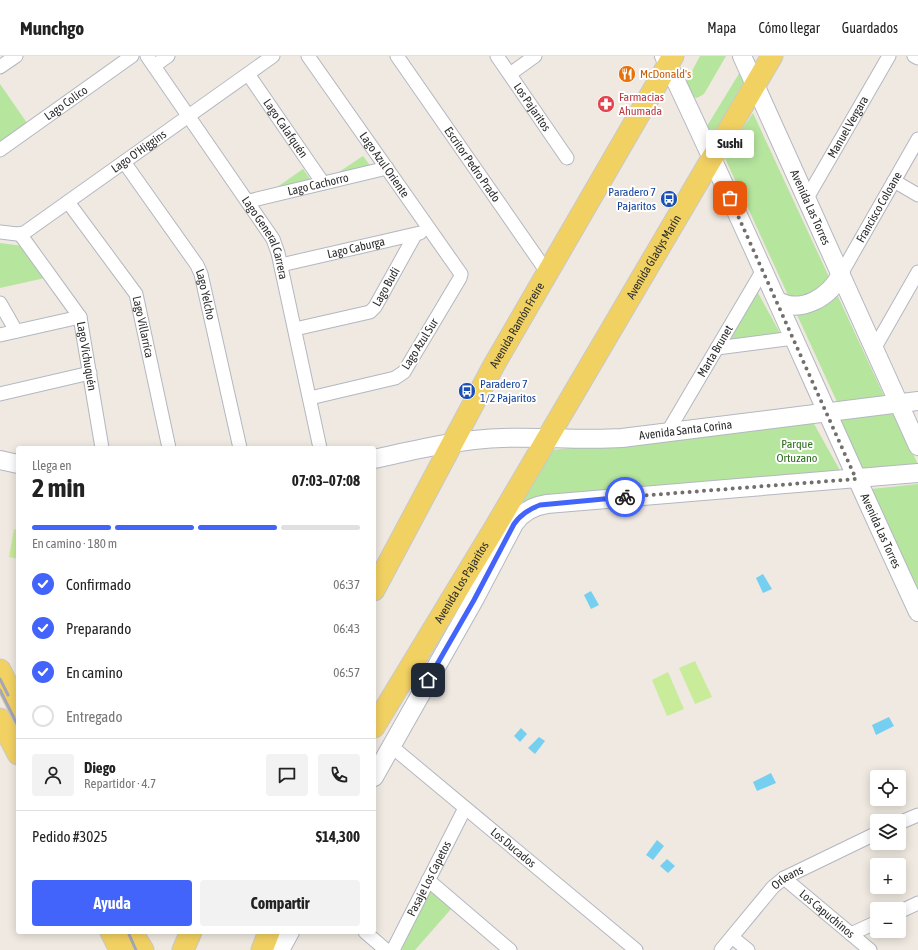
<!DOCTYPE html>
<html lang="es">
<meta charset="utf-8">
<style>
:root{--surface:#fff;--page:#f2f2f2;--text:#222;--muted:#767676;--line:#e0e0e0;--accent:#4264fb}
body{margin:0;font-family:"Asap Condensed",sans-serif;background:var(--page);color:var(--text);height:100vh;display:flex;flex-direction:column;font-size:15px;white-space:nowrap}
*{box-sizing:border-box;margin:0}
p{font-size:13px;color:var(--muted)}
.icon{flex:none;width:22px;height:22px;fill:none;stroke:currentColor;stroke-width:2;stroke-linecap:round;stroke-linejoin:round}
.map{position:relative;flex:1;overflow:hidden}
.drawer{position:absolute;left:16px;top:390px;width:360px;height:488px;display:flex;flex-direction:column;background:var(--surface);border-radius:4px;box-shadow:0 2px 10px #0003}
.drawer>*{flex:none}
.tools{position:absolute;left:870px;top:714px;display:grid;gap:8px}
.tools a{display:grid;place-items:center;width:36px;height:36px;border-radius:4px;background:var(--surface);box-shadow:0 2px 10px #0003;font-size:20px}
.pin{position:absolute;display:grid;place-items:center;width:34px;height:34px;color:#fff;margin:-17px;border-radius:8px;box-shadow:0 2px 6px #0006}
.courier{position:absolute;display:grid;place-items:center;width:40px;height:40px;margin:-20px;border:3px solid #4264fb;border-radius:50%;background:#fff;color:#222;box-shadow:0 1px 5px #0007}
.bubble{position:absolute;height:28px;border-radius:4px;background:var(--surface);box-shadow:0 2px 10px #0003;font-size:13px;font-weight:700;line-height:28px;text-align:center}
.head em{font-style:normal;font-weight:700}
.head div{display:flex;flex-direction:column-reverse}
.head{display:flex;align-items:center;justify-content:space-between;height:68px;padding:0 16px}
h1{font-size:26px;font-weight:700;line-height:30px}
.bar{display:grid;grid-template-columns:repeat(4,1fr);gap:6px 4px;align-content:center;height:48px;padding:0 16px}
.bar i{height:5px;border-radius:3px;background:var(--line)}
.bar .active{background:var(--accent)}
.bar p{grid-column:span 4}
.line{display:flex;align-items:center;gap:10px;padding:0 16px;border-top:1px solid var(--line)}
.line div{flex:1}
.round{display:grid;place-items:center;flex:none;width:42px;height:42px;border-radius:4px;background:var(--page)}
ol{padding:0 16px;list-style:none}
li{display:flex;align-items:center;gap:12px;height:44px}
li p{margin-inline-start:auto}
li .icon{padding:4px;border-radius:50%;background:var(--accent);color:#fff;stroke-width:4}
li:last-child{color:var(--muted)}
li i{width:22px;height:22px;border:2px solid var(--line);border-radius:50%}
.primary-button{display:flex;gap:8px;margin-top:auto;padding:8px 16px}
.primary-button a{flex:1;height:46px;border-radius:4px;background:var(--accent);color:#fff;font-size:16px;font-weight:700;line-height:46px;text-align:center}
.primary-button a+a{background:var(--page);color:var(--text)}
header{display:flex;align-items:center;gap:24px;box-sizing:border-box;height:56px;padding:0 20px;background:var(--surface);border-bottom:1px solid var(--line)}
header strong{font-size:19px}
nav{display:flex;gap:22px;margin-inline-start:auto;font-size:14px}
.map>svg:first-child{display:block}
</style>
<header>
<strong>Munchgo</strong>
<nav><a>Mapa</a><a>Cómo llegar</a><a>Guardados</a></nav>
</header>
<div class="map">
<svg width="918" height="894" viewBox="0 0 918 894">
<rect width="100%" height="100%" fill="#efe9e1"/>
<!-- green -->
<g fill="#b6e59e">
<polygon points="700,0 726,0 704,38 697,42 686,39 683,32"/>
<polygon points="740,16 747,30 716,82 707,80 704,75"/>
<polygon points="0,28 27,67 0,86"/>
<polygon points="753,57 885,342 838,348 724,100"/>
<polygon points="363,100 372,112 333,120"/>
<polygon points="303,113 312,126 273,134"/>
<polygon points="0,187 23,190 45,222 0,232"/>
<polygon points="757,235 780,277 730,285"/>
<polygon points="895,355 918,409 862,418 838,363"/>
<polygon points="813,366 842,418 522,447 552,394"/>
<polygon points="918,428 918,533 871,433"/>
<polygon points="430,834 451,853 415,894 401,894"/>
</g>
<!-- pitch -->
<g fill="#c9ec9a">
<polygon points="14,473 18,474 18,503 9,501"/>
<polygon points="695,605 712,641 695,648 679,612"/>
<polygon points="668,616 684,653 667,660 652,624"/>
</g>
<!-- water -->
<g fill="#75cff0">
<polygon points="763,518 772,533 763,537 756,522"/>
<polygon points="591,535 599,549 591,553 584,539"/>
<polygon points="889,661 894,670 876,679 872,669"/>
<polygon points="521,672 527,678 520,686 514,680"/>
<polygon points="539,681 545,685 535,698 528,692"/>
<polygon points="771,717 776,727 757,735 753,726"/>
<polygon points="657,784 664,790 653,804 646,799"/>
<polygon points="667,803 675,810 668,817 660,810"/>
</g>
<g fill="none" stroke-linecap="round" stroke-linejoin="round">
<defs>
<g id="street">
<path id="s1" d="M 147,0 L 273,183 L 278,197 L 320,392"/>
<path id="s2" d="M 308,0 L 461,218 L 460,222 L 404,316 L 395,322 L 310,342"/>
<path id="s3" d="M 397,0 L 547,216"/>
<path id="s4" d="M 497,0 L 567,102"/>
<polyline points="914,0 918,2"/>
<polyline points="154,10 168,0"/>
<polyline points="0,11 16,0"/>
<path id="s5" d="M 248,18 L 323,127"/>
<polyline points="510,18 535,0"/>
<path id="s6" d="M 0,94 L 132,0"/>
<path id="s7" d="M 124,106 L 197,209 L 201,218 L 240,392"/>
<polyline points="894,125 918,139"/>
<path id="s8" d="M 807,142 L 889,0"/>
<path id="s9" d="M 249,145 L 387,112"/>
<path id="s10" d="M 68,146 L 136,238 L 169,392"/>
<path id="s11" d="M 0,176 L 17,178 L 24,177 L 273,0"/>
<path id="s12" d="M 20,178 L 80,261 L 102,392"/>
<path id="s13" d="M 281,209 L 420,177"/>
<path id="s14" d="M 841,218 L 918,83"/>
<polyline points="0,247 16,275"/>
<path id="s15" d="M 295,273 L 370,256 L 375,251 L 415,179"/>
<polyline points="0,279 80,261"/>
<polyline points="717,292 794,282"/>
<polyline points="874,293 918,216"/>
<polyline points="0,338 90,317"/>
<path id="s16" d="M 667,377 L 763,214"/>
<path id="s17" d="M 391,690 L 636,894"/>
<polyline points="899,767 918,759"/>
<path id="s18" d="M 784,822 L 870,894"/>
<polyline points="428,824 510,894"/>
<polyline points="899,856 918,847"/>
<polyline points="365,876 386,894"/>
<polyline points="851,878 877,866"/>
<polyline points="732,881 748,894"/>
<path id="s19" d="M 393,894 L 465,752"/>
<path id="s20" d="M 721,894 L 773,831 L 784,822 L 877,777"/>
</g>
<g id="secondary">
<path id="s21" d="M 664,0 C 752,184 832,371 918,556"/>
<path id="s22" d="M 742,0 L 918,390"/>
<path d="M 778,245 C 801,258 830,241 841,218"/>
<path id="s23" d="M 374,403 C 411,395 447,386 485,383 C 531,379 576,385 622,382 L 918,345"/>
<polyline points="0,404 18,408"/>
<path d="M 374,721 L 474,544 L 514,468 C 522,456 533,450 547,448 L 918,417"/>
<polyline points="280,894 290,876"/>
</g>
<g id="primary">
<path id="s24" d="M 374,534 L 494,309 L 673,0"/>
<polyline points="0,614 18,650"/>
<polyline points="0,663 18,698"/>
<path id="s25" d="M 374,671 L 494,473 L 772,0"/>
<polyline points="111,876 120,894"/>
<polyline points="132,876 143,894"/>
<polyline points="183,894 191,876"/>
<polyline points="262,894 269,876"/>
</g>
</defs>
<!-- street casing -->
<use href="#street" stroke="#b4b7c1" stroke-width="15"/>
<!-- secondary casing -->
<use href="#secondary" stroke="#b4b7c1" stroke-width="20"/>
<!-- primary casing -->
<use href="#primary" stroke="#c9c9c9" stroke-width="23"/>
<!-- street -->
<use href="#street" stroke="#fff" stroke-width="13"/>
<!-- secondary -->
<use href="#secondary" stroke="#fff" stroke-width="18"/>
<!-- primary -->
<use href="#primary" stroke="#f2d163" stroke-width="21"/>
<!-- rail -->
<g stroke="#a3a6b8" stroke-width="3">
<polyline points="0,623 8,639"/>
<polyline points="0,634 18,670"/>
<polyline points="128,876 136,894"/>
</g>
</g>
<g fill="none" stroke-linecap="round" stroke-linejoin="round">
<!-- done -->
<polyline stroke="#726f6d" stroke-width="4" stroke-dasharray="0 7.2" points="625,441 856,423 730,142"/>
<!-- route -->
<path stroke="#4264fb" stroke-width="5" d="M 428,624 L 474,544 L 514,468 C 521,458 529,453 540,449 L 625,441"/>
</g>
<!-- icons -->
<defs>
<symbol id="restaurant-disc" viewBox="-11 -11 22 22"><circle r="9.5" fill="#e8710a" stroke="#fff"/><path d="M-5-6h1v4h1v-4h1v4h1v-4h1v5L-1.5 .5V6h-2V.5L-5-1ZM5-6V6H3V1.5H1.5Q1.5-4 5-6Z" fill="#fff"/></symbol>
<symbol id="pharmacy-disc" viewBox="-11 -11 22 22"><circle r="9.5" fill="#e0444e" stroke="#fff"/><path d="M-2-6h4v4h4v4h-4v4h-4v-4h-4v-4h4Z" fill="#fff"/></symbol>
<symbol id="bus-disc" viewBox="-11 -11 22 22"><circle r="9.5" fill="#1a4fb4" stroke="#fff"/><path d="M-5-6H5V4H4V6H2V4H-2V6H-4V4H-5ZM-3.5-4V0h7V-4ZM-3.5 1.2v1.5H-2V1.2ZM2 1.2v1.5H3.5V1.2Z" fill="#fff"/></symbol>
</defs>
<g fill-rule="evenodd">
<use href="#restaurant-disc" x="617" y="8" width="20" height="20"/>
<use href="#pharmacy-disc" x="596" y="38" width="20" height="20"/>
<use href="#bus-disc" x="659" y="133" width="20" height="20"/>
<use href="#bus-disc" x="457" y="325" width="20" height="20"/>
</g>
<g text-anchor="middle" stroke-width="4" stroke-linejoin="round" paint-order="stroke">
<!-- food labels -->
<g font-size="12" fill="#c56008" stroke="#fff" text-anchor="start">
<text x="640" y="22">McDonald's</text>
</g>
<!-- health labels -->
<g font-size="12" fill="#be3a42" stroke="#fff" text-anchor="start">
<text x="619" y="45">Farmacias<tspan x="619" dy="14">Ahumada</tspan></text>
</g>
<!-- street labels -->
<g font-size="12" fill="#2e2e2e" stroke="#fff">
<text dy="4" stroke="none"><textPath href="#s6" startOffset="81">Lago Colico</textPath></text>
<text dy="4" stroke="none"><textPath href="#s4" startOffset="62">Los Pajaritos</textPath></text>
<text dy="4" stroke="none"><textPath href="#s8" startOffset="82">Manuel Vergara</textPath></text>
<text dy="4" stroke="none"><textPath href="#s5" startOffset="66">Lago Calafquén</textPath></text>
<text dy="4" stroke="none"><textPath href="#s11" startOffset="165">Lago O'Higgins</textPath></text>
<text dy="4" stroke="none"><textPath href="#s3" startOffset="132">Escritor Pedro Prado</textPath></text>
<text dy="4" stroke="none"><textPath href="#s2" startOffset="133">Lago Azul Oriente</textPath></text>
<text dy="4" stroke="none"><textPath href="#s9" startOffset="71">Lago Cachorro</textPath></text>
<text dy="4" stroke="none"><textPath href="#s22" startOffset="166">Avenida Las Torres</textPath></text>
<text dy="4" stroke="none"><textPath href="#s14" startOffset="77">Francisco Coloane</textPath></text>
<text dy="4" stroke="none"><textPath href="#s1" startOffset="218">Lago General Carrera</textPath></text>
<text dy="4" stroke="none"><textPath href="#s13" startOffset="77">Lago Caburga</textPath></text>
<text dy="4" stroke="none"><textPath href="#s25" startOffset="547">Avenida Gladys Marín</textPath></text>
<text dy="4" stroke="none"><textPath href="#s15" startOffset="107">Lago Budi</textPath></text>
<text dy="4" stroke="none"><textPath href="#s7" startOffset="157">Lago Yelcho</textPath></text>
<text dy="4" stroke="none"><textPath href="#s24" startOffset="301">Avenida Ramón Freire</textPath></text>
<text dy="4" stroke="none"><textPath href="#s10" startOffset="148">Lago Villarrica</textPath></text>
<text transform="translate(420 288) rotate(-58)" y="4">Lago Azul Sur</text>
<text dy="4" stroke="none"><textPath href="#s16" startOffset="95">Marta Brunet</textPath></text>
<text dy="4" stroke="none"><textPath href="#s12" startOffset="142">Lago Vichuquén</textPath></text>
<text dy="4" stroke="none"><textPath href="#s23" startOffset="314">Avenida Santa Corina</textPath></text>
<text dy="4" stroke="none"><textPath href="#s21" startOffset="522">Avenida Las Torres</textPath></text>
<text dy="4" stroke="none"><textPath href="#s25" startOffset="169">Avenida Los Pajaritos</textPath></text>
<text dy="4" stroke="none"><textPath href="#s17" startOffset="159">Los Ducados</textPath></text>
<text dy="4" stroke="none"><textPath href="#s19" startOffset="80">Pasaje Los Capetos</textPath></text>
<text dy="4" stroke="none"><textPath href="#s20" startOffset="99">Orleans</textPath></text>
<text dy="4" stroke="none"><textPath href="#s18" startOffset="56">Los Capuchinos</textPath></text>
</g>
<!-- transit labels -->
<g font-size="12" fill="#164399" stroke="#fff" text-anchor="end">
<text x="656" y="140">Paradero 7<tspan x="656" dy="14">Pajaritos</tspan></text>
<text x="480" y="332" text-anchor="start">Paradero 7<tspan x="480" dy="14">1/2 Pajaritos</tspan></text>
</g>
<!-- park labels -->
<g font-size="12" fill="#2c6e1b" stroke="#fff">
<text x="797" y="392">Parque<tspan x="797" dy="14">Ortuzano</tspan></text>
</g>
</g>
</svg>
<div class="tools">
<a><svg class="icon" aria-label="locate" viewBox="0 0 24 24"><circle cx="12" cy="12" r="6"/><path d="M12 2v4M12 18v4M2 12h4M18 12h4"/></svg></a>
<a><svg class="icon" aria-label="layers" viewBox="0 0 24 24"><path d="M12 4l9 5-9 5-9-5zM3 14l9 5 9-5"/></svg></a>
<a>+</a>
<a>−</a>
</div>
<div class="pin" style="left:730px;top:142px;background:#ea580c"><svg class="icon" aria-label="bag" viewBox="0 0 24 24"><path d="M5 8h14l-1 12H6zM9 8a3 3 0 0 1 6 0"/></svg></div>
<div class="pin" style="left:428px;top:624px;background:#1f2937"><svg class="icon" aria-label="home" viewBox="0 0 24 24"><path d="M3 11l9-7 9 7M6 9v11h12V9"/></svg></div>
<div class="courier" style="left:625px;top:441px"><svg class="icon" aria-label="bike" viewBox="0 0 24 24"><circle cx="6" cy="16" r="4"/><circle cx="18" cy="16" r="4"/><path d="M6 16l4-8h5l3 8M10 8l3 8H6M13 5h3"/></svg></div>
<div class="bubble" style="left:706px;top:74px;width:48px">Sushi</div>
<section class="drawer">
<div class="head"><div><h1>2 min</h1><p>Llega en</p></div><em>07:03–07:08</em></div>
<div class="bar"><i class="active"></i><i class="active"></i><i class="active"></i><i></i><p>En camino · 180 m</p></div>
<ol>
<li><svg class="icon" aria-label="check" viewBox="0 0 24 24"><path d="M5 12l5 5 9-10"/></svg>Confirmado<p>06:37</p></li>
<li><svg class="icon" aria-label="check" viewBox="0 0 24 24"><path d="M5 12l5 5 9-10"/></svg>Preparando<p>06:43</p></li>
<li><svg class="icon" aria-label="check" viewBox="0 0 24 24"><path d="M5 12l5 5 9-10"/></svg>En camino<p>06:57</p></li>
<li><i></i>Entregado</li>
</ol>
<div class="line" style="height:72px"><a class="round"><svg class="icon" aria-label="person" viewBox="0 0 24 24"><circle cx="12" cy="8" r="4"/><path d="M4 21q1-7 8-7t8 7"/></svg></a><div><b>Diego</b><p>Repartidor · 4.7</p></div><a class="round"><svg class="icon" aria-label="chat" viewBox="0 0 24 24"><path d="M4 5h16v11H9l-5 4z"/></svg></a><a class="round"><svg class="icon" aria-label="phone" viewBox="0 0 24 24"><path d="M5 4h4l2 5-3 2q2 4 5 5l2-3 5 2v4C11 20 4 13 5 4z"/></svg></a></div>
<div class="line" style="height:52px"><div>Pedido #3025</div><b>$14,300</b></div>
<div class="primary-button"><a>Ayuda</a><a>Compartir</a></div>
</section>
</div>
